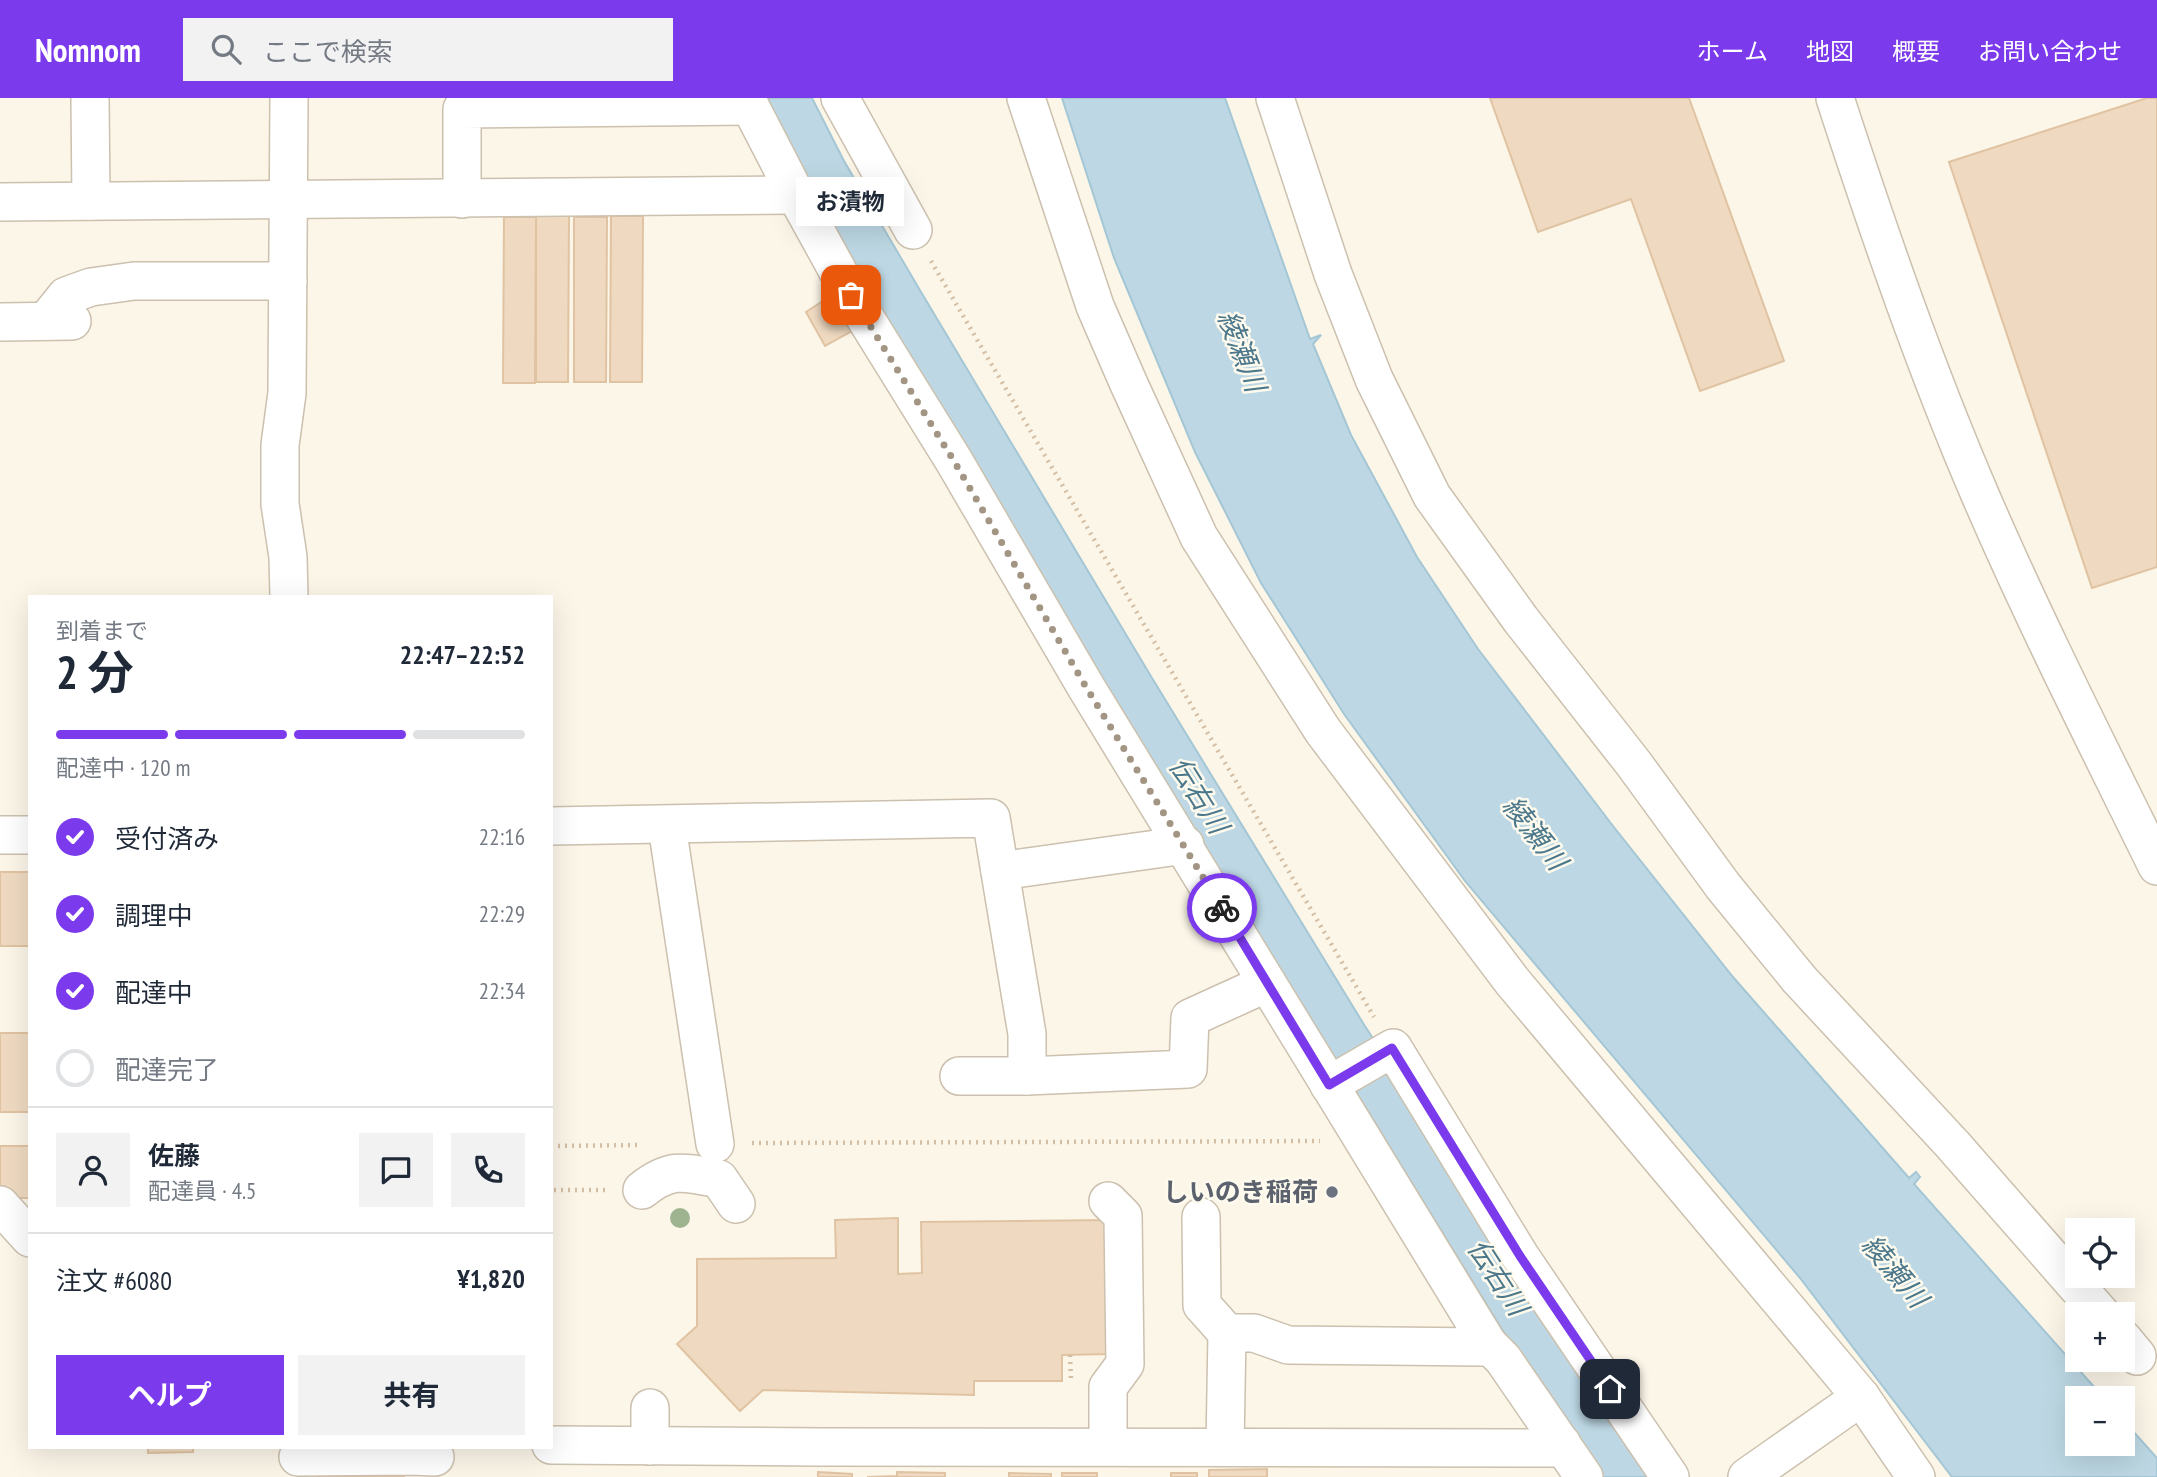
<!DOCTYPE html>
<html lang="ja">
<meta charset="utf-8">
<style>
:root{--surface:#fff;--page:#f2f2f3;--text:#1f2937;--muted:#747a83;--line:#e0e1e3;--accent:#7c3aed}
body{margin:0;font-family:"PT Sans Narrow","Noto Sans JP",sans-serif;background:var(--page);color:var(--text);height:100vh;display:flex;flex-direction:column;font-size:26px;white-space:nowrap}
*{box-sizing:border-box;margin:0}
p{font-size:23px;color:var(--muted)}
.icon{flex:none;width:38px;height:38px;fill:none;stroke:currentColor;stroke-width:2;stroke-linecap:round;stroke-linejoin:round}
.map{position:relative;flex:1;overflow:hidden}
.sheet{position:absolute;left:28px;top:497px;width:525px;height:854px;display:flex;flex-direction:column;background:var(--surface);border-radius:0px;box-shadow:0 7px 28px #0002}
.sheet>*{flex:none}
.tools{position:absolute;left:2065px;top:1120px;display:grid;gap:14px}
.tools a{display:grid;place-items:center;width:70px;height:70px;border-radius:0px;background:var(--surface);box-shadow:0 7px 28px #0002;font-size:35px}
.pin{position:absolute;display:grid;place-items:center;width:60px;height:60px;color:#fff;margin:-30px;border-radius:14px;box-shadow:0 4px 10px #0006}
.courier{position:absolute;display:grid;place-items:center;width:70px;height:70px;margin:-35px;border:5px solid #7c3aed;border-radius:50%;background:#fff;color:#222;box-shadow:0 2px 9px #0007}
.bubble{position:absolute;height:49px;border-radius:0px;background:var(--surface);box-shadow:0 7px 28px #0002;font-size:23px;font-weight:700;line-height:49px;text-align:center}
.headline em{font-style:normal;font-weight:700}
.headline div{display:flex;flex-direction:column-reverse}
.headline{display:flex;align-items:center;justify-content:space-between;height:119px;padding:0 28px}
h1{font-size:46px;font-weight:700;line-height:52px}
.bar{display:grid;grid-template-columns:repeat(4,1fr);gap:10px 7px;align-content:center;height:84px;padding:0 28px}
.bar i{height:9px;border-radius:5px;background:var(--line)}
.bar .on{background:var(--accent)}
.bar p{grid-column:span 4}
.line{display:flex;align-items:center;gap:18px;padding:0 28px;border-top:2px solid var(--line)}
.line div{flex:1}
.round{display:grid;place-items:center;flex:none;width:74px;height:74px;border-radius:0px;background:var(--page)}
ol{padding:0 28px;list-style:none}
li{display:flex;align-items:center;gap:21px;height:77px}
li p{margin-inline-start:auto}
li .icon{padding:7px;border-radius:50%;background:var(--accent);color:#fff;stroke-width:4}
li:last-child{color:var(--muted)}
li i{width:38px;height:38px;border:4px solid var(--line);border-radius:50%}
.primary-button{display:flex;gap:14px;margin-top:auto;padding:14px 28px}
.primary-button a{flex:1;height:80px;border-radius:0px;background:var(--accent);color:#fff;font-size:28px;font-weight:700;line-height:80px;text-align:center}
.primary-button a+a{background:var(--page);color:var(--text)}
header{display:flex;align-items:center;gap:42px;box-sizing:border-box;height:98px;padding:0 35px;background:var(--accent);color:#fff}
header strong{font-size:33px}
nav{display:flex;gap:38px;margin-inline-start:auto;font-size:24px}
.search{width:490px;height:63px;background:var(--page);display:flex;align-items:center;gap:18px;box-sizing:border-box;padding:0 24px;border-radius:0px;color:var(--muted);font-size:26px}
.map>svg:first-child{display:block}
</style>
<header>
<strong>Nomnom</strong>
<div class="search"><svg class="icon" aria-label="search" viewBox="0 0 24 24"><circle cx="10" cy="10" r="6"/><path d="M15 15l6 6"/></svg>ここで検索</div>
<nav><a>ホーム</a><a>地図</a><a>概要</a><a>お問い合わせ</a></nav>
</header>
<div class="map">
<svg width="2157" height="1379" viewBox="0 0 2157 1379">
<rect width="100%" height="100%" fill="#fbf6e8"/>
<!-- water -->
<g fill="#bdd8e4" stroke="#a4c6d5" stroke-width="2">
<polygon points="764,0 812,0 844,63 921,194 1152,580 1363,925 1657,1379 1602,1379 1501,1230 1135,635 856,171"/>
<polygon points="1062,0 1225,0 1310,241 1321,237 1313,246 1351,337 1417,459 1478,551 1613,728 1733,879 1909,1080 1916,1074 1920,1079 1914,1086 2104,1300 2077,1300 2077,1346 2123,1346 2123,1322 2157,1360 2157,1379 1952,1379 1800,1180 1465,783 1344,616 1261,485 1195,354 1114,160"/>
</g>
<!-- building -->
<g fill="#efdac1" stroke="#e0c3a2" stroke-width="2">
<polygon points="1490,0 1689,0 1784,263 1700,293 1631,101 1538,134"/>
<polygon points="2147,0 2157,0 2157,469 2092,490 1949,64"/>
<polygon points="536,118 569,118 568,284 536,284"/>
<polygon points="611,118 643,118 642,284 610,284"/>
<polygon points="504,119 536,119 535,285 503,285"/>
<polygon points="574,119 607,119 606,284 574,284"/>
<polygon points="832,197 854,232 825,248 806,214"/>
<rect x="0" y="774" width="30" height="74"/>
<rect x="0" y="935" width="30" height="79"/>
<polygon points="0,1048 30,1048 30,1100 8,1100 0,1090"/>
<polygon points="898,1120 898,1176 922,1175 921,1124 1109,1122 1108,1256 1062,1257 1062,1283 974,1283 974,1297 763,1292 740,1313 677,1246 697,1228 697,1161 836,1160 835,1122"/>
<polygon points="148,1349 193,1349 193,1354 148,1355"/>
<polygon points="1267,1371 1267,1379 1209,1379 1209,1372"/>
<polygon points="818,1374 852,1376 852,1379 818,1379"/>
<polygon points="897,1374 945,1375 945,1379 867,1379 897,1378"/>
<polygon points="1009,1375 1051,1376 1051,1379 1009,1379"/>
<rect x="1062" y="1375" width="35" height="4"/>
<rect x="1171" y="1375" width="26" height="4"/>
<polygon points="404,1376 404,1379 318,1379 318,1377"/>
</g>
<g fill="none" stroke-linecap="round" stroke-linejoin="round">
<defs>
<g id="minor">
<polyline points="90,0 91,103"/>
<polyline points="746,0 796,97 851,197 954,363 1086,589 1488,1246 1503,1261 1584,1379"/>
<polyline points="840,0 913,132"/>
<polyline points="1026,0 1095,208 1128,284 1199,439 1323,633 1512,883 1861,1299 1916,1379"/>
<polyline points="1275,0 1333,176 1374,281 1432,398 1521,522 1634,666 1723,788 1799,881 1953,1047 2101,1216"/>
<path d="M 1835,0 C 1879,135 1925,269 1981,399 C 2035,524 2097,646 2157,768"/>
<polyline points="462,101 462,11 750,8"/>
<polyline points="0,104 796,97"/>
<polyline points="46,223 66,198 91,189 134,183 288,183"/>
<polyline points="1,224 72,223"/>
<polyline points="289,499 288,459 280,406 280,347 287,295 289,0"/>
<polyline points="551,728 991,720 1027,936 1027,978"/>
<polyline points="667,728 715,1046"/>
<polyline points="0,737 30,737"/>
<polyline points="1000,773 1185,747"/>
<polyline points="959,978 1027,978 1188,971 1190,920 1267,885"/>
<polyline points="1329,987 1393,950 1520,1158 1670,1379"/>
<path d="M 642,1092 C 671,1069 684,1074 719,1081 L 736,1106"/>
<polyline points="1108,1103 1123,1118 1125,1266 1108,1289 1108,1348"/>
<polyline points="0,1107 30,1140"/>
<polyline points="1201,1119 1202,1207 1227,1235"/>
<polyline points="2123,1241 2137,1258"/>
<polyline points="650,1310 650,1348"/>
<polyline points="551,1347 821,1349 1555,1350 1562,1346"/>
<polyline points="1225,1348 1227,1235 1254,1235 1288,1247 1483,1249 1488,1246"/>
<polyline points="298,1359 410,1358 435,1359"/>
<polyline points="1747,1379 1861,1299"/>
</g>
</defs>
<!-- minor casing -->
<use href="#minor" stroke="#ccc0ae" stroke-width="40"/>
<!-- path -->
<g stroke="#d4bea4" stroke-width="4.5" stroke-dasharray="2 5" stroke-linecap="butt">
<polyline points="931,163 1374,919"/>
<polyline points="752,1045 1320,1043"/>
<polyline points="551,1048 641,1047"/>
<polyline points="554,1092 605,1092"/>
<polyline points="1070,1257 1071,1280"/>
</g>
<!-- minor -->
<use href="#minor" stroke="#fff" stroke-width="37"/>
</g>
<!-- trees -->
<circle fill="#9eb491" cx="680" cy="1120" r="10"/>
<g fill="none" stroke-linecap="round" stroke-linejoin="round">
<!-- done -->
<polyline stroke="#a39583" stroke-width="7" stroke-dasharray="0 12.6" points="851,197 954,363 1086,589 1222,810"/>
<!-- route -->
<polyline stroke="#7c3aed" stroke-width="9" points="1222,810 1329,987 1392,950 1520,1158 1610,1291"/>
</g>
<!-- markers -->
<circle fill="#6b7280" stroke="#fefaee" stroke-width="2.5" cx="1332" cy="1094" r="7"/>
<g text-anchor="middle" stroke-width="5" stroke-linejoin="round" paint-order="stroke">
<!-- worship labels -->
<g font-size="26" font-weight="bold" fill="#5b616d" stroke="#fefaee" text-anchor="end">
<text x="1318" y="1103">しいのき稲荷</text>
</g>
<!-- water labels -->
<g font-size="28" font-style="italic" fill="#4c788c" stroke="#fefaee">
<text transform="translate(1242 253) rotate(69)" y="10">綾瀬川</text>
<text transform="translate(1199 697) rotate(58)" y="10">伝右川</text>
<text transform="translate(1535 735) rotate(52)" y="10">綾瀬川</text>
<text transform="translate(1895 1173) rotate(50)" y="10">綾瀬川</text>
<text transform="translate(1498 1179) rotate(57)" y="10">伝右川</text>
</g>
</g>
</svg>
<div class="tools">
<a><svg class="icon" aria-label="locate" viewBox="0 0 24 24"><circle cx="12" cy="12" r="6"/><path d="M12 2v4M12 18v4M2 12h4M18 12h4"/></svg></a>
<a>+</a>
<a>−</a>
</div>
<div class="pin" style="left:851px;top:197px;background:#ea580c"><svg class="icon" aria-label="bag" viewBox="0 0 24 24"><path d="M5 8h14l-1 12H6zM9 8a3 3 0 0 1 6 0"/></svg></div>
<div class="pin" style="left:1610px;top:1291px;background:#1f2937"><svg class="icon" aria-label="home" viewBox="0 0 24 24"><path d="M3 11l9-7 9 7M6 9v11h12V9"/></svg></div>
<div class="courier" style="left:1222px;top:810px"><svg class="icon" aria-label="bike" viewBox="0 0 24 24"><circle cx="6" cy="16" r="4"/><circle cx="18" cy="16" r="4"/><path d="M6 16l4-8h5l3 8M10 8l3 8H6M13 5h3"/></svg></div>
<div class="bubble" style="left:796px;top:79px;width:108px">お漬物</div>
<section class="sheet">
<div class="headline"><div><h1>2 分</h1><p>到着まで</p></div><em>22:47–22:52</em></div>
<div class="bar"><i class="on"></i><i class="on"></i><i class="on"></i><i></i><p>配達中 · 120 m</p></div>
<ol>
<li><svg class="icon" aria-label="check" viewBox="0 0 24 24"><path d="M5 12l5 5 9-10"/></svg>受付済み<p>22:16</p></li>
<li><svg class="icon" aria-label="check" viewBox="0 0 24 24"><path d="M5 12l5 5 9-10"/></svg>調理中<p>22:29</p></li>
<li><svg class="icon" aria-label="check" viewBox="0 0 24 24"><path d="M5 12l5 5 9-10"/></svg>配達中<p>22:34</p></li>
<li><i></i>配達完了</li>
</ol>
<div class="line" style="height:126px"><a class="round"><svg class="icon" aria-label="person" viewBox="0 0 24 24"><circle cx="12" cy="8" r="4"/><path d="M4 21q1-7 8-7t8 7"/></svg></a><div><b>佐藤</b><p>配達員 · 4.5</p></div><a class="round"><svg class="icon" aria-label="chat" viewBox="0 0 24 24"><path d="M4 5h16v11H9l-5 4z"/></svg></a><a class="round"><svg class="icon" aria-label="phone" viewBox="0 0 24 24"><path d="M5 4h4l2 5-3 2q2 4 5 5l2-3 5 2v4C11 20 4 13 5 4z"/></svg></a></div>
<div class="line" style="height:91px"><div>注文 #6080</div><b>¥1,820</b></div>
<div class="primary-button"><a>ヘルプ</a><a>共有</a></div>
</section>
</div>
